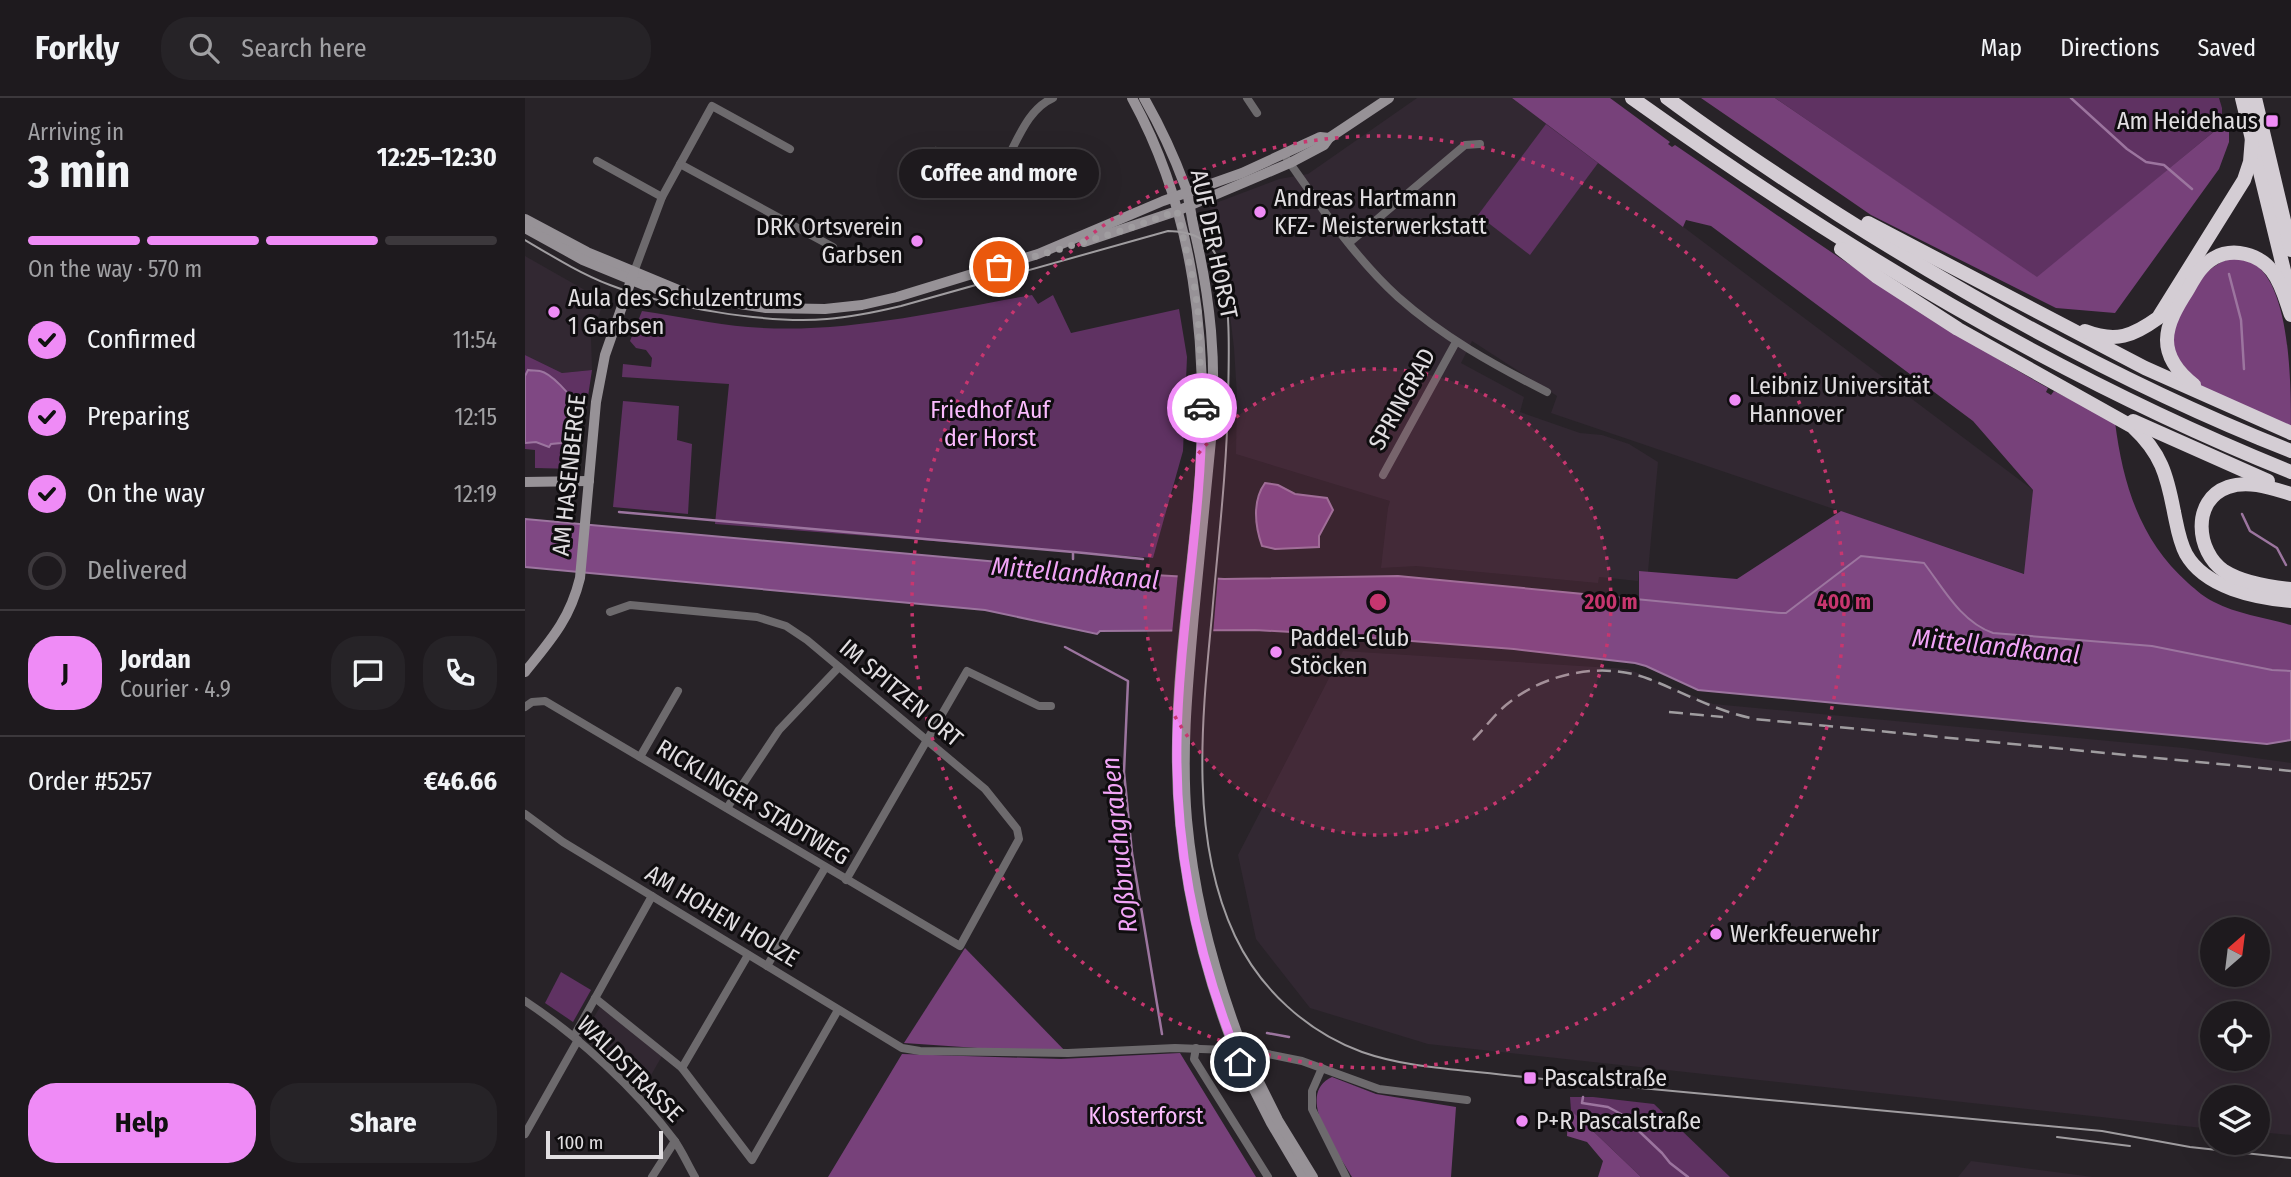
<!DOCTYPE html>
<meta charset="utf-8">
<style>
:root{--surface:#1e1a1e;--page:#262327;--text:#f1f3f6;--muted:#a1a1a4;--line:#3c383c;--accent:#ef8bf6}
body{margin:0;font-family:"Fira Sans Condensed",sans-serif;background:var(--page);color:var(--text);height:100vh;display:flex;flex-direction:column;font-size:26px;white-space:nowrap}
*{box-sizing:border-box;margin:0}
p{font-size:23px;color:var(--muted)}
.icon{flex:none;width:38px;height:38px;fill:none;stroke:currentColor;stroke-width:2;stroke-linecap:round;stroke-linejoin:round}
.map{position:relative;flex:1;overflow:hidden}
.panel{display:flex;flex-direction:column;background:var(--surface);width:525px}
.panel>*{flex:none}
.needle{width:46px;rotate:28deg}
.tools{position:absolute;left:1675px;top:819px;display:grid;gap:14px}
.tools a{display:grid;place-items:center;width:70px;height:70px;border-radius:50%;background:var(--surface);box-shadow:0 7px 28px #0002,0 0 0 2px var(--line);font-size:35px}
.scale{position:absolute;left:21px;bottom:18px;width:117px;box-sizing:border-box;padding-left:7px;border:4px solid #e1dee1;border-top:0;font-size:19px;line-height:24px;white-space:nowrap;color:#e1dee1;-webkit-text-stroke:5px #0f0d0f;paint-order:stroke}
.pin{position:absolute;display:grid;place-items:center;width:60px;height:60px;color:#fff;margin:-30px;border:4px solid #fff;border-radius:50%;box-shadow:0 2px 7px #0007}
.courier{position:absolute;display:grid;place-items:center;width:70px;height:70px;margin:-35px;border:5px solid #ef8bf6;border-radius:50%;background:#fff;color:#222;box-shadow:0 2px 9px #0007}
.bubble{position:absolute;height:49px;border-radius:24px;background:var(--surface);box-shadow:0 7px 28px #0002,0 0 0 2px var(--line);font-size:23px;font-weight:700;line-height:49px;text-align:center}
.headline em{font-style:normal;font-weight:700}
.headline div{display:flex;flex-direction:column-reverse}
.headline{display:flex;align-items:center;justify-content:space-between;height:119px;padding:0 28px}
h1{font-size:46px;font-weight:700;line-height:52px}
.bar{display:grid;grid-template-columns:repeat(4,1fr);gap:10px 7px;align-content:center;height:84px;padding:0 28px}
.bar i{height:9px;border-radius:5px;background:var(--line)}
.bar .active{background:var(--accent)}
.bar p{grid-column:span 4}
.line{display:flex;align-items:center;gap:18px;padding:0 28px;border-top:2px solid var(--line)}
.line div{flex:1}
.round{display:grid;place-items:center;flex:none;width:74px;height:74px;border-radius:28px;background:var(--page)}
ol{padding:0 28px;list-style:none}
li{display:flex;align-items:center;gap:21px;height:77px}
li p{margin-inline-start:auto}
li .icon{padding:7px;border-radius:50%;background:var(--accent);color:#111;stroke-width:4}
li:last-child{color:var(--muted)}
li i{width:38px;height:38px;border:4px solid var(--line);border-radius:50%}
.button{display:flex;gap:14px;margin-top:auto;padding:14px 28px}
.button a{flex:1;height:80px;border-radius:28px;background:var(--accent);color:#111;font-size:28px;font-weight:700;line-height:80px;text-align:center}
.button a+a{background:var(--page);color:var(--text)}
header{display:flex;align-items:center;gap:42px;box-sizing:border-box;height:98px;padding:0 35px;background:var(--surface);border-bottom:2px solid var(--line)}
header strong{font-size:33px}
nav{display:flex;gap:38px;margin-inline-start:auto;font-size:24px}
.search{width:490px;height:63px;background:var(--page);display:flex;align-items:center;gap:18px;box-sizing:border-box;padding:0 24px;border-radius:28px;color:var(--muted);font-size:26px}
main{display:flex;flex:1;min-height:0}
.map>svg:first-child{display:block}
</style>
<header>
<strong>Forkly</strong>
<div class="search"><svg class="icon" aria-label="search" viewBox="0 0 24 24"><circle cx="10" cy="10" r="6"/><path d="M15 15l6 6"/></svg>Search here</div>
<nav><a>Map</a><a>Directions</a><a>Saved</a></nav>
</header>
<main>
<section class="panel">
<div class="headline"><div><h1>3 min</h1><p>Arriving in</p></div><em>12:25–12:30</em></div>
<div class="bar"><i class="active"></i><i class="active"></i><i class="active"></i><i></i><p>On the way · 570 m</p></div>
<ol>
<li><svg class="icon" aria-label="check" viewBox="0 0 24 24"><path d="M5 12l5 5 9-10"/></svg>Confirmed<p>11:54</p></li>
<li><svg class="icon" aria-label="check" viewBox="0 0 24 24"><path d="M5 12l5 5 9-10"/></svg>Preparing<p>12:15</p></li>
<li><svg class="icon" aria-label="check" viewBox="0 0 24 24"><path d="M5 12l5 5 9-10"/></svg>On the way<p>12:19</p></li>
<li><i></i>Delivered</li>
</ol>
<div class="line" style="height:126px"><b class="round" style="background:var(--accent);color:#111">J</b><div><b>Jordan</b><p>Courier · 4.9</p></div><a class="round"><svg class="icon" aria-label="chat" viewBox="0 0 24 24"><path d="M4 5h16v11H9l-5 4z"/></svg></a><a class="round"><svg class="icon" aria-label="phone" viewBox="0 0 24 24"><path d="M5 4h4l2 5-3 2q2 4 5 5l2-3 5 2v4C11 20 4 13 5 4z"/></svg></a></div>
<div class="line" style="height:91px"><div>Order #5257</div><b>€46.66</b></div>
<div class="button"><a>Help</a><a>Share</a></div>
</section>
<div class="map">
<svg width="1766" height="1079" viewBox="0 0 1766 1079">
<rect width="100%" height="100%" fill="#282328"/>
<!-- built -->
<g fill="#322832" fill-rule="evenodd">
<polygon points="892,0 987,0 1508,392 1500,476 1026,315 1032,298 947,243 936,265 999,299 995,314 1055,335 1077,337 1104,346 1133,364 1123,474 1114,473 1113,483 1074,479 1073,485 891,468 856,470 863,410 865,403 711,356 712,298 709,250 699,167 685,110 688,106 754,81 783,76"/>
<polygon points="0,158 79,203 66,239 67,272 37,275 0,257"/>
<path d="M 818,553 L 1103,571 L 1188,606 L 1659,650 L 1766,665 L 1766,1037 L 1733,1034 L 1732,999 L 1687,999 L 1687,1031 L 1668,1029 L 903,946 L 785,910 L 731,841 L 713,757 ZM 1687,831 L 1732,831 L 1732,877 L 1687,877 ZM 1687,915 L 1732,915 L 1732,961 L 1687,961 Z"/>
<polygon points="75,909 137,958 118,991 59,936"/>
<polygon points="1446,1063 1568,1079 1433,1079"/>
</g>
<!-- green -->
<g fill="#5f3262">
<polygon points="1250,0 1694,0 1697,10 1697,27 1512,180"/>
<polygon points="1021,26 1073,65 1005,157 953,117"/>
<path d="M 507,197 L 513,206 L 528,197 L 546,235 L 654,211 L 662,259 L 658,353 L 628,460 L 190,426 L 204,286 L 97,279 L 98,266 L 126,269 L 127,260 L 121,252 L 111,250 L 105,243 L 117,213 C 152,218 188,226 223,229 C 316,237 416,213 507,197 Z"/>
<polygon points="0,257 37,275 67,272 52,371 10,370 10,352 0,351"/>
<polygon points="98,303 154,308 152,342 167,346 163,416 88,409"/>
<polygon points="36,874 66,892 48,924 20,905"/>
<polygon points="1045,999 1068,999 1129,1006 1205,1079 1116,1079 1046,1012"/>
</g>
<!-- forest -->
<g fill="#77417a">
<path d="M 987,0 L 1085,0 L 1145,44 L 1143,46 L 1147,49 L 1150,47 C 1273,131 1393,217 1523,290 L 1521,294 L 1526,297 L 1529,293 L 1590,324 C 1598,387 1615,442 1663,485 C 1671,492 1680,500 1689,504 C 1712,516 1741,520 1766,527 L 1766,573 L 1747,572 L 1627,548 L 1468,535 C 1436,524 1418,491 1399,465 L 1336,458 L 1261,515 L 1114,502 L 1114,473 L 1212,481 L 1316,413 L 1499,476 L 1508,392 L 1448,323 L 1186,128 L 1161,122 L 1158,129 Z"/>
<polygon points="1176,0 1250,0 1512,179 1697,27 1704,33 1704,44 1694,71 1590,215 1531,210 1346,117"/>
<path d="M 1704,161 C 1712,161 1719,161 1726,164 C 1766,184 1766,288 1766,330 L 1676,289 L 1647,253 C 1648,243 1648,230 1652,221 C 1662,195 1678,170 1704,161 Z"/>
<polygon points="440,850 543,956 379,945"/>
<polygon points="655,955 731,1079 303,1079 377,956 536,961"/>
<path d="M 807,979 L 851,996 L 931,1009 L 926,1079 L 827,1079 C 814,1055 768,997 807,979 Z"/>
<polygon points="1046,1012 1116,1079 1073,1079 1078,1063 1062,1044 1042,1038 1043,1017"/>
</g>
<!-- water -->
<g fill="#7f4883" stroke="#9c759f" stroke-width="2">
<path d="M 3,272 C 7,273 11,272 15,273 C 25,275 48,297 49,308 C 51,319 40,335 36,345 L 26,346 L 24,349 L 11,344 L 0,345 L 0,278 Z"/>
<path d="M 740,385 L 753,387 L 770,396 L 802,400 L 808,412 L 794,438 L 794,449 L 750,451 L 737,448 C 730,428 727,403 740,385 Z"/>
<path d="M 0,421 L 594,475 L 699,481 L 873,478 L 1256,515 L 1261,515 L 1336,458 L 1399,465 C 1418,490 1436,524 1468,535 L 1627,548 L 1747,572 L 1766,573 L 1766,642 L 1742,646 L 1173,592 L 1121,568 L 1110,565 L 989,551 L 784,535 L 730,532 L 575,533 L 572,536 L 460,512 L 0,469 Z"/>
</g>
<!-- pier -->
<polygon fill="#282328" points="653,475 693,477 688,536 647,536"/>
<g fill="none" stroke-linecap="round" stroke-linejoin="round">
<!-- stream -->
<g stroke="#9c759f" stroke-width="2.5">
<polyline points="1546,0 1602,51 1621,64 1639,67 1667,91"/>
<polyline points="1704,176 1716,222 1719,271"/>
<polyline points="94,414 548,454 548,461"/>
<polyline points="1717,416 1725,433 1752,450 1761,467"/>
<polyline points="549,454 618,461"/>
<polyline points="540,549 603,583 599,674 607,755 637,936"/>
<polyline points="742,935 764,939"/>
<polyline points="1060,980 1061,975"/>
<polyline points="1058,999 1057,1005 1083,1009 1096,1016 1137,1055 1145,1065 1163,1079"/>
</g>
<!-- street -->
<g stroke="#6d6a6d" stroke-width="8">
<polyline points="722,0 732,15"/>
<path d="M 411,53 L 467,84 C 489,59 496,14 528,0"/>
<path d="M 762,61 C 796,109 830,160 873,199 C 918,239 969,267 1022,294"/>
<polyline points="72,63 137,99"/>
<polyline points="155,66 308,149"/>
<polyline points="824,145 940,47 955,46"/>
<polyline points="109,174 137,99 187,8 265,51"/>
<polyline points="858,377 931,244"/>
<polyline points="0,609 7,604 20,603 435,848 494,741 492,731 460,691 282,542 261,528 232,519 105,507 85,514"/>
<polyline points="115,659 153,593"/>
<polyline points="202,710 254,632 314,569"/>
<polyline points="0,716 38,744 377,950 395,953 543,955 650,950 728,953 777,963 854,991 942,1002"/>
<polyline points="321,782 442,573 514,608 526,608"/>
<polyline points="242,868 300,770"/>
<polyline points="70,900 157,970 227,1062 313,912"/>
<path d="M 0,903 C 53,938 111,991 149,1042 C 157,1053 163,1067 170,1079"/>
<polyline points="49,938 127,798"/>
<polyline points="671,950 669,961 743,1079"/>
<polyline points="157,970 223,857"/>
<polyline points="797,970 787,993 787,1011 821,1079"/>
<polyline points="0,1036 53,942"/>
<polyline points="127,1079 150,1043"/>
</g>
<!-- secondary -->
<g stroke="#979297" stroke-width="10">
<path d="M 607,0 C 670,115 683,245 675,374 C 669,464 653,553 652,643 C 650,746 670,846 706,942"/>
<path d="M 619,0 C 635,28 649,58 660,88 C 665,102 666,120 670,135 C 686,204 691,261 687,332 C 681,393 675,455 669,516 C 663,585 656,653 662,722 C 669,799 688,871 715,943"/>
<polyline points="0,121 62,154 161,195"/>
<polyline points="0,130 58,162 124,189 149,196 241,210 300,211 337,207 372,199 513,156 638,103 717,75 795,39 804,40"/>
<polyline points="559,144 652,113 765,65 799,47 804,40 864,0"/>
<polyline points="0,384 64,383"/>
<path d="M 0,574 C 26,542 45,521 55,480 L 71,304 L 80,257 L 109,174"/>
<polyline points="715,964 746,1025 778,1079"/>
<polyline points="724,964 753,1022 788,1079"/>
</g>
<!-- highway -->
<g stroke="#d4cdd4" stroke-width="14">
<path d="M 1107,0 C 1316,149 1528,278 1766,374"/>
<path d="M 1142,0 C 1197,41 1255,79 1314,117 C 1457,208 1608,291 1766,353"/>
<polyline points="1717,0 1763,189"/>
<polyline points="1730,0 1766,152"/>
<polyline points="1343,125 1620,270 1766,335"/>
<path d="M 1316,151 L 1351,178 L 1433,231 L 1608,329 C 1636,355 1642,377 1649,414 C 1652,428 1654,443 1661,456 C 1680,490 1731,500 1766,503"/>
<path d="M 1560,233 C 1591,245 1608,238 1633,220 L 1719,82 L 1725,64 L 1727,39"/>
<path d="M 1669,287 C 1655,276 1642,261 1642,242 C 1642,225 1653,207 1662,193 C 1669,181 1676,167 1689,160 C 1708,149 1734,156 1747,173 C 1757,186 1761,203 1766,217"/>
<polyline points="1608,323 1743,383"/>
<path d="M 1766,396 C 1746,390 1724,382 1703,389 C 1666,402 1671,454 1699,473 C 1718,485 1744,489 1766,491"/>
</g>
<!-- tram -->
<g stroke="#a09da0" stroke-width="2">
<path d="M 0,142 C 27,158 56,176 85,187 C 142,209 241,226 302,221 C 327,219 351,214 376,208 L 643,133 C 667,133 687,142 695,166 C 706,204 704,260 703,300 C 702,372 693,445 687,517 C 677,620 664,741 710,838 C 735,891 782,934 837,954 C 874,967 913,970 952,974 C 999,979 1046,984 1094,988 C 1255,1003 1416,1018 1577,1033 L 1665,1049 L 1766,1060"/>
<polyline points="1532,1039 1605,1048"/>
</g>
<!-- rail -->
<g stroke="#a09da0" stroke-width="2.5" stroke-dasharray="14 7" stroke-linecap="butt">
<polyline points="1144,614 1198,619"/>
<path d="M 948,642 C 959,631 969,617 981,607 C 1019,575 1077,563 1124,581 C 1160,595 1190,613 1230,621 L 1766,673"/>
</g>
<!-- secondary-bridge -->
<g stroke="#979297" stroke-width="10">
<polyline points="706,942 715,964"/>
<polyline points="715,943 724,964"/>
</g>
</g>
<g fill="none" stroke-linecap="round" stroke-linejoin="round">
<!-- done -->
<polyline stroke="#a09da0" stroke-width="7" stroke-dasharray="0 12.6" points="474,169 596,133 652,113 669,185 673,212 677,310"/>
<!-- route -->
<path stroke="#ef8bf6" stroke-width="9" d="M 677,310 C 677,421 654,532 652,643 C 650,754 673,861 715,964"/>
</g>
<!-- distance rings -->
<circle cx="853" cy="504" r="233" fill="#c7366f" fill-opacity=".12"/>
<g fill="none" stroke="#c7366f" stroke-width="3.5" stroke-dasharray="3.5 7">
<circle cx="853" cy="504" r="233"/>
<circle cx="853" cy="504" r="466"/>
</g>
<!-- markers -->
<g fill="#ef8bf6" stroke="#0f0d0f" stroke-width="2.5">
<rect x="1740" y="16" width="14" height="14" rx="3.5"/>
<circle cx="735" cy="114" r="7"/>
<circle cx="392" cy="143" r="7"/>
<circle cx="29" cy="214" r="7"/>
<circle cx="1210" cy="302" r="7"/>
<circle cx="751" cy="554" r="7"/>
<circle cx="1191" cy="836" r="7"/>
<rect x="998" y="973" width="14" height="14" rx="3.5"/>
<circle cx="997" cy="1023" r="7"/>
</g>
<g text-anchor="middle" stroke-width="6" stroke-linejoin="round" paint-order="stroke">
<!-- poi labels -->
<g font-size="24" fill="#e1dee1" stroke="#0f0d0f" text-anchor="start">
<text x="1733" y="31" text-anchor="end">Am Heidehaus</text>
<text x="749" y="108">Andreas Hartmann<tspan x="749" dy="28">KFZ- Meisterwerkstatt</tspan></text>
<text x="378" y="137" text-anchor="end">DRK Ortsverein<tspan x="378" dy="28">Garbsen</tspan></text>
<text x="43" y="208">Aula des Schulzentrums<tspan x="43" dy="28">1 Garbsen</tspan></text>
<text x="1224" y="296">Leibniz Universität<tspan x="1224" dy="28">Hannover</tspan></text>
<text x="765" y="548">Paddel-Club<tspan x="765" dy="28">Stöcken</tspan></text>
<text x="1205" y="844">Werkfeuerwehr</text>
<text x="1019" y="988">Pascalstraße</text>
<text x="1011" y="1031">P+R Pascalstraße</text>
</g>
<!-- street labels -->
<g font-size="24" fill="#e1dee1" stroke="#0f0d0f">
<text transform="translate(689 146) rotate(78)" y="8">AUF DER HORST</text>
<text transform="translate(877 301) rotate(-61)" y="8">SPRINGRAD</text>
<text transform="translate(44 377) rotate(-84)" y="8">AM HASENBERGE</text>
<text transform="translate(376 595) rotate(40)" y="8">IM SPITZEN ORT</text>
<text transform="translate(228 704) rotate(31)" y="8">RICKLINGER STADTWEG</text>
<text transform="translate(197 818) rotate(31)" y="8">AM HOHEN HOLZE</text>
<text transform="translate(105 971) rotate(45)" y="8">WALDSTRASSE</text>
</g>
<!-- park labels -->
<g font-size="24" fill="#fabbfd" stroke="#0f0d0f">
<text x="465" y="320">Friedhof Auf<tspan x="465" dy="28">der Horst</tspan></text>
<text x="621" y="1026">Klosterforst</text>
</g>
<!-- water labels -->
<g font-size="26" font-style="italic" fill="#f2a4f7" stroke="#0f0d0f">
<text transform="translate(550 475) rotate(5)" y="9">Mittellandkanal</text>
<text transform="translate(1471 548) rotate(6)" y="9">Mittellandkanal</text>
<text transform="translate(594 747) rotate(-96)" y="9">Roßbruchgraben</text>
</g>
</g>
<circle cx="853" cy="504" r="10" fill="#c7366f" stroke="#0f0d0f" stroke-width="3.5"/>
<g font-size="21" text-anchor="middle" font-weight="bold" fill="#c7366f" stroke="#0f0d0f" stroke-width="6" stroke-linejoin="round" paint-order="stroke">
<text x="1086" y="511">200 m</text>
<text x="1319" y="511">400 m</text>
</g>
</svg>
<div class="tools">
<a><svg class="needle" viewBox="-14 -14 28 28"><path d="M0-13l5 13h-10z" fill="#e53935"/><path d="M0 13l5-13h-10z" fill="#a1a1a4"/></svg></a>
<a><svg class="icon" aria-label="locate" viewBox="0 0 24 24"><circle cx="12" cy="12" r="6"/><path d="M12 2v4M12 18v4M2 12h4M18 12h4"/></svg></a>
<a><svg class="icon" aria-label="layers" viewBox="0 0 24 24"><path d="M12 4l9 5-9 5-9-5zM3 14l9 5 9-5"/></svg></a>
</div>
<div class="scale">100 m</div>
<div class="pin" style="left:474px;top:169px;background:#ea580c"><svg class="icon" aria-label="bag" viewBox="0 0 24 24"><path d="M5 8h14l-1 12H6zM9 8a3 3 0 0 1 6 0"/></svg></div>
<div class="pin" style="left:715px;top:964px;background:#1f2937"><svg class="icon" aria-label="home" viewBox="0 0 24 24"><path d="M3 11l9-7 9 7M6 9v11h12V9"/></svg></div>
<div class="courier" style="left:677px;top:310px"><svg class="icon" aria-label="car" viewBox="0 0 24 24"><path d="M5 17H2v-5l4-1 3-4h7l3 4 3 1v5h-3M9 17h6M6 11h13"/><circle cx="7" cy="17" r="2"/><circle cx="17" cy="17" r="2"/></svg></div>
<div class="bubble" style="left:374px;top:51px;width:200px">Coffee and more</div>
</div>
</main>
